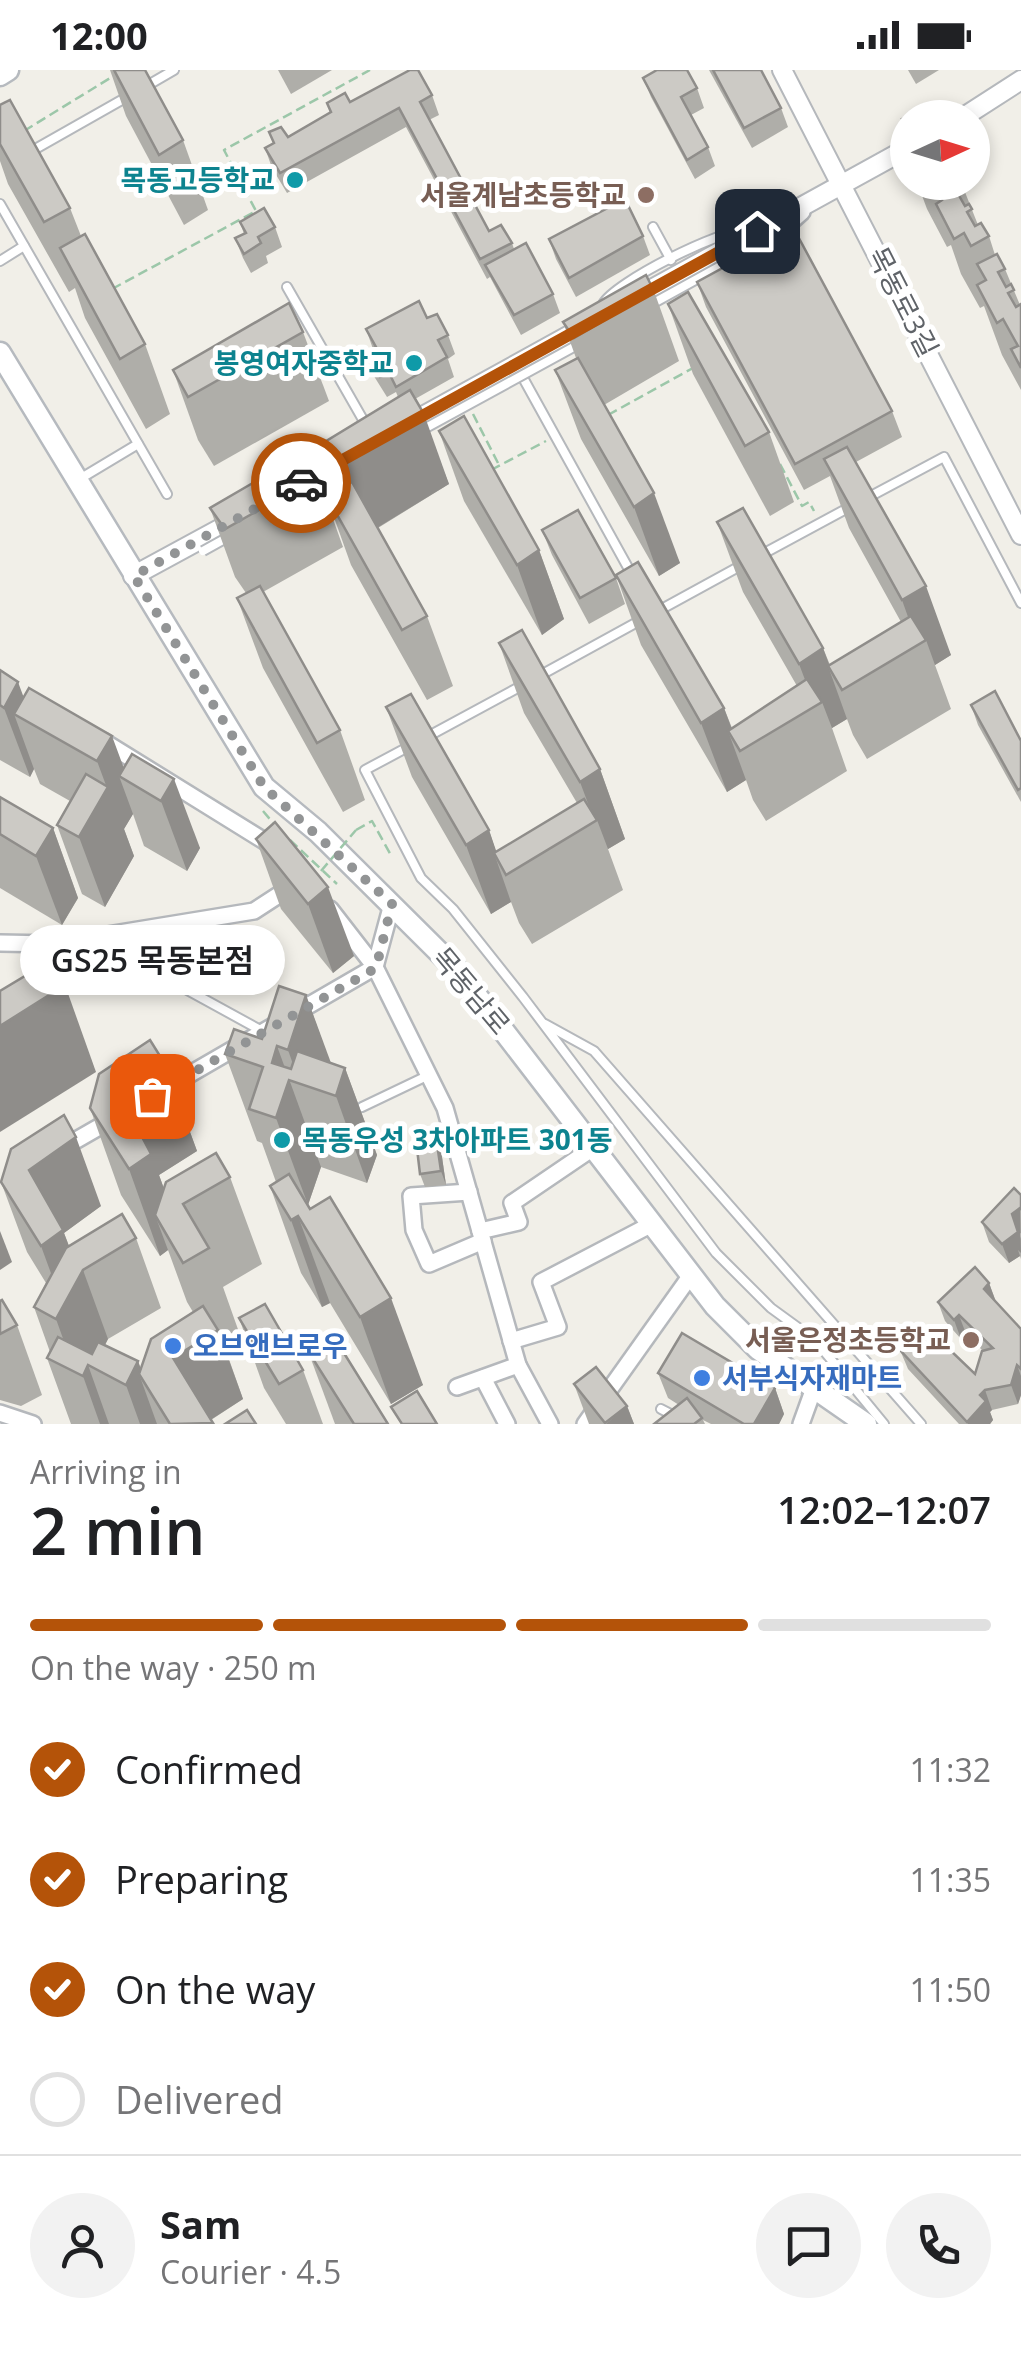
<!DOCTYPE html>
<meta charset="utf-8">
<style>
:root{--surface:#fff;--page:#f2f2f2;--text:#202124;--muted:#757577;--line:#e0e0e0;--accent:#b45309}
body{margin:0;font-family:"Open Sans","Noto Sans KR",sans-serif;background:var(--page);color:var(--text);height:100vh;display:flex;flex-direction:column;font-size:38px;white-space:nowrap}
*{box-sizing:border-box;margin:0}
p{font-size:32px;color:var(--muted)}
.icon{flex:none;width:55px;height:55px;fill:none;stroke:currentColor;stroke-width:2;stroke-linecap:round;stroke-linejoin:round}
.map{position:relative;height:1354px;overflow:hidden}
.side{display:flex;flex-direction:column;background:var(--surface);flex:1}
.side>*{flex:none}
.needle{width:65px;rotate:86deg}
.fabs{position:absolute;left:890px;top:30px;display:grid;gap:20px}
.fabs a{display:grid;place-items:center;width:100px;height:100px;border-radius:50%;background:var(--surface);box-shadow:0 5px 15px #0003;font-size:50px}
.pin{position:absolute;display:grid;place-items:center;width:85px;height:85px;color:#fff;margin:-42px;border-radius:20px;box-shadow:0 5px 15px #0006}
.courier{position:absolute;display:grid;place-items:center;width:100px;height:100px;margin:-50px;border:8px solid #b45309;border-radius:50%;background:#fff;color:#222;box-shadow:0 2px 12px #0007}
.bubble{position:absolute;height:70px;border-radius:35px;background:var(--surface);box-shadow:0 5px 15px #0003;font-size:32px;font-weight:600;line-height:70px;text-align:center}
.head em{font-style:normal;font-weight:600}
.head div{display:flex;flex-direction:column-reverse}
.head{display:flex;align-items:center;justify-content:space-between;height:170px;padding:0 30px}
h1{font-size:65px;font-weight:600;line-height:75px}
.bar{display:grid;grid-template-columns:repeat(4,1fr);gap:15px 10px;align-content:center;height:120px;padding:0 30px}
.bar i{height:12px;border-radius:8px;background:var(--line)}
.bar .active{background:var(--accent)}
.bar p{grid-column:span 4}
.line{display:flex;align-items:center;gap:25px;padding:0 30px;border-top:2px solid var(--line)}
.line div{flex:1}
.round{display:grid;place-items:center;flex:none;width:105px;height:105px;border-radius:52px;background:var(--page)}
ol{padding:0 30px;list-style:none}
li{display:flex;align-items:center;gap:30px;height:110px}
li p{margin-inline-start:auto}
li .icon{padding:10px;border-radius:50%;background:var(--accent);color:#fff;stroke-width:4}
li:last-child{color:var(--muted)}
li i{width:55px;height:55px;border:5px solid var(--line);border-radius:50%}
.status{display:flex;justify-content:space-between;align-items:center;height:70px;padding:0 50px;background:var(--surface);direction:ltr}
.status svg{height:28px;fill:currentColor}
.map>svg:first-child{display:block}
</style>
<div class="status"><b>12:00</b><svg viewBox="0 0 49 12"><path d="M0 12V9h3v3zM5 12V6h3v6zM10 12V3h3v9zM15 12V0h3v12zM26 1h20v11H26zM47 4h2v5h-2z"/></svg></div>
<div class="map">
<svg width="1021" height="1354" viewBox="0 0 1021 1354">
<rect width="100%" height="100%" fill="#f1efe8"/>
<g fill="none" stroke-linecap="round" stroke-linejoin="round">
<defs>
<g id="service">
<polyline points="143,18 174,0"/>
<polyline points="972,67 980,81"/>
<polyline points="30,82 127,27"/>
<polyline points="0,134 167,424"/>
<polyline points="653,157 671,190"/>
<polyline points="0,191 24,176"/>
<polyline points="287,217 366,355"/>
<path d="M 603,234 C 615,212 721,159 747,160"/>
<polyline points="522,306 631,503"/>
<polyline points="78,410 138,374"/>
<polyline points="869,427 944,387 1021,533"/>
<polyline points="759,486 848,438"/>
<polyline points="658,541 742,495"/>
<polyline points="539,606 641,550"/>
<polyline points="425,668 523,615"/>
<polyline points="408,677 365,700 421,808 453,839 523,927 716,1183 771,1238 815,1270 884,1354"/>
<polyline points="128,864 160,905 264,962"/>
<polyline points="545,954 594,981 921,1354"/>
<polyline points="362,1037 429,1005"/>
<polyline points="661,1339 690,1354"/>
</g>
<g id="minor">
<polyline points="775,166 802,142"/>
<polyline points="103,671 274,777"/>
<polyline points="330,839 375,897 445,1038 518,1295 550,1354"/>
<polyline points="0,873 52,874 254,841 294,815"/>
<polyline points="154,1025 375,897 392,834"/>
<polyline points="59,1080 113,1049"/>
<polyline points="469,1122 411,1126 414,1160 429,1194 483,1171"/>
<polyline points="480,1161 519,1152 512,1133 593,1078"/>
<polyline points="511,1271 558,1257 541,1212 652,1154"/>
<polyline points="483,1308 507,1354"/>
<polyline points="457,1317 518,1295"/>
<polyline points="0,1343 33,1354"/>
<polyline points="585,1354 691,1205"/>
<polyline points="801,1354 814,1318"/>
</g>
<g id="tertiary">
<polyline points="782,0 1021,465"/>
<polyline points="962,48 1021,10"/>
<polyline points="632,230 908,78"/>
<polyline points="405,356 588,255"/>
<polyline points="296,417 352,385"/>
<polyline points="133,506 238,449"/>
</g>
<g id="secondary">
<polyline points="0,5 8,0"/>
<polyline points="0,283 264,717 318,762 456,899 715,1236 758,1279 866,1354"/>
</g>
</defs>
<!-- service casing -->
<use href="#service" stroke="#b5b8bc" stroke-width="12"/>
<!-- minor casing -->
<use href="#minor" stroke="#b5b8bc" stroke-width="20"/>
<!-- tertiary casing -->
<use href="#tertiary" stroke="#b5b8bc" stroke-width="22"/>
<!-- secondary casing -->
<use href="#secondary" stroke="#b6babf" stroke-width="25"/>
<!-- path -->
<g stroke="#9cc7a9" stroke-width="2.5" stroke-dasharray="10 5" stroke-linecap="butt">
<polyline points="24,61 115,5"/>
<polyline points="112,219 256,141 224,80 370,0"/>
<polyline points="473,344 499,395"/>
<polyline points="608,345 693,298"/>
<polyline points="780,394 802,436 809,432 814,441"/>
<polyline points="491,400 546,371"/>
<polyline points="263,741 274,754"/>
<polyline points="356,760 372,751 392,787"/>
<polyline points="290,770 337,814"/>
</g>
<!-- service -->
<use href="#service" stroke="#fff" stroke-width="8"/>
<!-- minor -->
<use href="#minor" stroke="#fff" stroke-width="15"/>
<!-- tertiary -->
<use href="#tertiary" stroke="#fff" stroke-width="18"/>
<!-- secondary -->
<use href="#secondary" stroke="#fff" stroke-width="20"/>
<defs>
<g id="service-bridge">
<polyline points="650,235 775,166"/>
<polyline points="422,360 581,273"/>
<polyline points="312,421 344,403"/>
<polyline points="203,481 230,466"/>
</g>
</defs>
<!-- service-bridge casing -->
<use href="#service-bridge" stroke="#b5b8bc" stroke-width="12" stroke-linecap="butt"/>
<!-- path-bridge -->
<polyline stroke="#9cc7a9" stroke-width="2.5" stroke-dasharray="10 5" stroke-linecap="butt" points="321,801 356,760"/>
<!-- service-bridge -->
<use href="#service-bridge" stroke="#fff" stroke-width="8"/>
</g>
<!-- wall -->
<g fill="#afaea9">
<polygon points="110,0 145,0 183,70 208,140 184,155 126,46"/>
<polygon points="278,0 332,0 291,24"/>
<polygon points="709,0 761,0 781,38 788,57 752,78"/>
<polygon points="908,0 939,0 916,14"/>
<polygon points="643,8 697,18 704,38 691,45 708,77 715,96 695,109 651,27"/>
<polygon points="432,25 439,45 429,50 489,161 512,173 514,179 553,224 560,243 521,265 490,207 487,209 406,57 287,123 272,98 265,78 273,73 269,62 288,67 330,43 327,33"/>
<polygon points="0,35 70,138 81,166 145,274 170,344 146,359 85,248 75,218 69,222 8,114 0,91"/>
<polygon points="917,112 961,112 978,155 989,166 995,185 1005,199 1020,235 1021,234 1021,320 1002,285 984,236 980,238 961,204 951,175 947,177 927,139"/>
<polygon points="240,152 275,157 282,177 266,186 268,193 251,203 243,188 235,168 244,164"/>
<polygon points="643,166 650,185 576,227 556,189 549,169"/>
<polygon points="697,212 892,341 902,367 856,392 951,585 935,595 951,639 867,689 853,665 847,649 832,658 847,701 766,751 753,730 746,710 727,722 641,575 616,505 724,638 732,658 797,616 743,522 717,452 823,578 830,595 901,552 849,458 830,406 804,420 706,237"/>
<polygon points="654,221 679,291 604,335 680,493 659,506 581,369 555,300 576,288 563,252"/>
<polygon points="668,234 769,362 794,432 770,446 693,304"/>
<polygon points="427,248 448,265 455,284 448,289 454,307 415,329 449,414 378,458 427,546 453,616 427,630 351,495 326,425 340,418 323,373 398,327 396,322 387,327 372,303 365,283 373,279 366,259"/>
<polygon points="303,262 329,331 214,396 198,370 173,300"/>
<polygon points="439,361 539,480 564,549 542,565 464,431"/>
<polygon points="318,407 343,477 263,522 340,660 365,730 343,742 263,598 237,528 246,523 235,507 210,438"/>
<polygon points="542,460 616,508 625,534 589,554 552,485"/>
<polygon points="499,573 600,699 625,769 608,779 623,820 532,874 519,853 511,832 491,844 412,707 386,637 489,760 496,782 577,733 524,643"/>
<polygon points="0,600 24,627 124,698 132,684 200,778 187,801 144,776 133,744 124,759 134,786 105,837 82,824 57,755 70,731 40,714 34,699 30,707 0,690"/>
<polygon points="971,635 1021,671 1021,732 978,655"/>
<polygon points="0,727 53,758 78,828 62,855 0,818"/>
<polygon points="256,769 354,886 333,903 281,839"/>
<polygon points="306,925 330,993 345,998 377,1085 367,1113 321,1097 308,1135 423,1315 391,1334 330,1233 322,1237 301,1203 270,1116 276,1112 262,1073 257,1071 225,984 262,969"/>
<polygon points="165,994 197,1081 159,1105 164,1119 230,1107 262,1194 223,1217 240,1265 224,1275 243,1329 211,1350 213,1354 71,1354 47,1288 50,1282 34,1237 46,1213 27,1182 1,1112 101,1136 64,1163 69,1176 136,1168 161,1238 108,1269 105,1275 138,1291 141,1300 193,1242 187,1232 168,1180 160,1186 121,1125 90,1038"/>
<polygon points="441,1080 446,1115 425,1117 420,1104"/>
<polygon points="1021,1125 1021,1163 1019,1164 1021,1169 1021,1189 1020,1186 1009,1193 989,1172 982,1152"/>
<polygon points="989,1213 996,1232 1021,1259 1021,1325 1018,1334 992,1340 990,1342 993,1350 990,1354 959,1354 908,1299 900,1280 975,1304 983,1281 966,1264 961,1269 945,1251 938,1232"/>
<polygon points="0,1231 17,1255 42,1325 21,1336 0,1330"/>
<polygon points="239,1248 303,1300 323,1354 286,1354 264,1318"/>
<polygon points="308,1281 388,1354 335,1354"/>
<polygon points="658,1303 775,1318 784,1344 779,1354 711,1354 703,1350 705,1354 654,1354 679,1335 668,1328"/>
<polygon points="574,1314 627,1336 634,1354 643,1354 589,1354"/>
</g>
<!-- shaded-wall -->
<g fill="#8f8d8a">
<polygon points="424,344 449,414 362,467 337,398"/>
<polygon points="654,423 680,493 659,506 634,437"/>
<polygon points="539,480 564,549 542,565 517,495"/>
<polygon points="926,516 951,585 935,595 926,570 918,575 902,530"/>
<polygon points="823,578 833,605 828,596 847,649 832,658 822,632 815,636 799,594"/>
<polygon points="18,612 34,655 14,644 34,699 30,707 4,638"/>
<polygon points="724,638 740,681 728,661 746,710 727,722 701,653"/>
<polygon points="112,666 129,712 119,706 133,744 124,759 134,786 105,837 79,767 107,718 97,691"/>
<polygon points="600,699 625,769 608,779 597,750 595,752 580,712"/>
<polygon points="174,709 200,778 187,801 161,731"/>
<polygon points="53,758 78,828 62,855 36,786"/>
<polygon points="489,760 502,798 494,783 511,832 491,844 466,775"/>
<polygon points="328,817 354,886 333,903 308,834"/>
<polygon points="65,915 96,1002 0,1062 0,956"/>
<polygon points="306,925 338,1012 300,1014 288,980"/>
<polygon points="277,976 321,1097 308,1135 276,1048 272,993"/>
<polygon points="165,994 197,1081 159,1105 183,1171 155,1145 168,1180 160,1186 129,1099 119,1023"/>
<polygon points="345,998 377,1085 367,1113 336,1026"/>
<polygon points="76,1067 101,1136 64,1163 80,1205 83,1200 108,1269 93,1298 88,1295 109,1354 100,1354 83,1306 75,1302 56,1249 63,1236 41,1176 29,1100"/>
<polygon points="436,1067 441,1080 446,1115 441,1101"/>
<polygon points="1020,1138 1021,1183 1018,1180 1020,1186 1009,1193 1002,1174 1012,1144"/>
<polygon points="298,1146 330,1233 322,1237 291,1150"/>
<polygon points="0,1161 12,1192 0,1200"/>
<polygon points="989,1213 996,1232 984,1219"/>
<polygon points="391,1228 423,1315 391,1334 360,1247"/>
<polygon points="959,1245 966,1264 961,1269 954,1250"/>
<polygon points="218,1260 243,1329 204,1354 173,1288"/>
<polygon points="138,1291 147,1316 139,1304 157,1354 140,1354 126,1315"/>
<polygon points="1017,1295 1021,1306 1021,1325 1018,1334 1011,1315"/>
<polygon points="775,1318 784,1344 779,1354 754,1354"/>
<polygon points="985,1320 992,1340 990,1342 993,1350 990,1354 968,1354 967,1352 980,1325"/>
<polygon points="627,1336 634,1354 606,1354"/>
</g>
<!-- building -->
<g fill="#cccac5" stroke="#8f8d8a" stroke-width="2.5">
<polygon points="114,0 145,0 183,70 159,85"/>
<polygon points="410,0 418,0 432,25 420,32 489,161 501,155 512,173 480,189 399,38 280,103 265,78 274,73 269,62 281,57 288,67 331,42 327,33 345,23 350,32"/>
<polygon points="657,0 687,0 697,18 681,27 708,77 687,90 643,8"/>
<polygon points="713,0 761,0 781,38 744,58"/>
<polygon points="10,30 70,138 44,152 0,74 0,35"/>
<polygon points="922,39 927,48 908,48 908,59 902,49"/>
<polygon points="908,66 908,81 901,70"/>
<polygon points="933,112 961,112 964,118 957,122 965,136 969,134 972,139 967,142 975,156 981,153 989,166 971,176 964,163 954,169 936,134 942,130"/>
<polygon points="625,129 643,166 569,208 549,169"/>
<polygon points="264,138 275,157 258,167 261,173 244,184 235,168 246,163 240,152"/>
<polygon points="794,159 892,341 795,394 697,212"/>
<polygon points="85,164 145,274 120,289 60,178"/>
<polygon points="526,173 553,224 514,245 485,195"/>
<polygon points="997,184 1005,199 998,202 1006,217 1011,214 1014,220 1008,223 1016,237 1021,234 1021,298 1011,279 1018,276 1003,249 997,253 977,215 986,210 977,194"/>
<polygon points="646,205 654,221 574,268 563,252"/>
<polygon points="688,222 769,362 745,376 668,234"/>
<polygon points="419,231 427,248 437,244 448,265 438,270 447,287 396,317 389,303 380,307 365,283 376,277 366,259"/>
<polygon points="289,233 303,262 188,327 173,300"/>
<polygon points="578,288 654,423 634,437 555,300"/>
<polygon points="410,320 424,344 337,398 323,373"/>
<polygon points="464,346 539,480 517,495 439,361"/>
<polygon points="847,377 926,516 902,530 824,389"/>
<polygon points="304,383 318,407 225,459 210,438"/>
<polygon points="352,412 427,546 402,560 326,425"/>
<polygon points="743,438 823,578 799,594 717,452"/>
<polygon points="578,440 616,508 580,528 542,460"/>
<polygon points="638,492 724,638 701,653 616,505"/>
<polygon points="260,516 340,660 317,673 237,528"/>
<polygon points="911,546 926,570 842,620 828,596"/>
<polygon points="522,560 600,699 580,712 499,573"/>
<polygon points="0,600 18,612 4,638 0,635"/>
<polygon points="807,609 822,632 740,681 728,661"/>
<polygon points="29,618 112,666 97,691 14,644"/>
<polygon points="995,621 1021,671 1021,718 1018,720 971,635"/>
<polygon points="411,624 489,760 466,775 386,637"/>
<polygon points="132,684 174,709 161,731 119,706"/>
<polygon points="86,704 108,717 79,767 57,755"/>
<polygon points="0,727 53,758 36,786 0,764"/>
<polygon points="584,729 597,750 506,805 494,783"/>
<polygon points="275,752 328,817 308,834 256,769"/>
<polygon points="50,891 65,915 0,956 0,921"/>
<polygon points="279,916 306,925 288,980 277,976 272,993 291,999 297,981 345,998 336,1026 289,1010 276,1048 249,1039 263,997 225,984 234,959 262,969"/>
<polygon points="150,970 165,994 119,1023 151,1084 129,1099 90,1038 99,1004"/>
<polygon points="64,1045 76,1067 29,1100 63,1160 41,1176 1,1112 11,1079"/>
<polygon points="436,1067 441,1101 420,1104 416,1070"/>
<polygon points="216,1083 230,1107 183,1134 209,1178 183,1193 155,1145 166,1112"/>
<polygon points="289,1104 310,1139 330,1127 391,1228 360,1247 298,1146 291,1150 270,1116"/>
<polygon points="1014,1118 1021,1125 1021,1140 1020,1138 1012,1144 1018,1162 1002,1174 982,1152"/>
<polygon points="122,1144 136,1168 83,1200 56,1249 34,1237 66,1178"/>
<polygon points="975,1197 989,1213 984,1219 1021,1259 1021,1299 1017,1295 1011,1315 985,1320 980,1325 986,1331 967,1352 900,1280 926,1257 975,1304 982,1281 993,1278 959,1245 954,1250 938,1232"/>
<polygon points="2,1230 17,1255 0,1264 0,1231"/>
<polygon points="265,1234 303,1300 279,1314 239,1248"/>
<polygon points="203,1236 218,1260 173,1288 213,1353 170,1354 139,1304 151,1269"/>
<polygon points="682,1263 775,1318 754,1354 744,1354 658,1303"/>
<polygon points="58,1267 92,1284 98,1272 138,1291 126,1315 88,1295 83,1306 47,1288"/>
<polygon points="334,1267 388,1354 354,1354 308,1281"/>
<polygon points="596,1297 627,1336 605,1353 574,1314"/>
<polygon points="417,1321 437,1354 402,1354 391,1337"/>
<polygon points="687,1328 702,1348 694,1354 654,1354"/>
<polygon points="247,1340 256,1354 225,1354"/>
</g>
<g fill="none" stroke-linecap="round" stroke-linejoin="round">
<!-- done -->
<polyline stroke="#929495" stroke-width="10" stroke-dasharray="0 18" points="152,1026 376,898 392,834 264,717 134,506 301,413"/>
<!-- route -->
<polyline stroke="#b45309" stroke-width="12" points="301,413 757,161"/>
</g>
<!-- markers -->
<g fill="#0f9aa8" stroke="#fff" stroke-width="4">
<circle cx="295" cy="110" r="10"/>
<circle cx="414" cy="293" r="10"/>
<circle cx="282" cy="1070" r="10"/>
</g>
<g fill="#8d6e63" stroke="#fff" stroke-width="4">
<circle cx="646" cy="125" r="10"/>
<circle cx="971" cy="1270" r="10"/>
</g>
<g fill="#3f7fe0" stroke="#fff" stroke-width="4">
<circle cx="173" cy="1276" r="10"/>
<circle cx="702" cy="1308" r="10"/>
</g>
<g text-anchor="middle" stroke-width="10" stroke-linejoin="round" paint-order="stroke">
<!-- culture labels -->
<g font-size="28" font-weight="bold" fill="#0d838f" stroke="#fff" text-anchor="end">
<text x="275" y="120">목동고등학교</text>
<text x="394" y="303">봉영여자중학교</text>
<text x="302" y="1080" text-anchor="start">목동우성 3차아파트 301동</text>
</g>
<!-- education labels -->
<g font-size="28" font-weight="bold" fill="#785e54" stroke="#fff" text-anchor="end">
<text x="626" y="135">서울계남초등학교</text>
<text x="951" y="1280">서울은정초등학교</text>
</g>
<!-- street labels -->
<g font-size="28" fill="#5f6368" stroke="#fff">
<text transform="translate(903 232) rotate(63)" y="10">목동로3길</text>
<text transform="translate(471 921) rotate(50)" y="10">목동남로</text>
</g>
<!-- shop labels -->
<g font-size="28" font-weight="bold" fill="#366cbe" stroke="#fff" text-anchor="start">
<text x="193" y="1286">오브앤브로우</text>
<text x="722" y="1318">서부식자재마트</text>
</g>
</g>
</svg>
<div class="fabs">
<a><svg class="needle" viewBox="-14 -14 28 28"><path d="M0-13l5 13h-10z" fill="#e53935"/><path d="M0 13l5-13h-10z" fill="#757577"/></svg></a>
</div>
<div class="pin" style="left:152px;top:1026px;background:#ea580c"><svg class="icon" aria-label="bag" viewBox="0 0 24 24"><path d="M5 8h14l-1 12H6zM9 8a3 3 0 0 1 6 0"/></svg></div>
<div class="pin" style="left:757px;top:161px;background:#1f2937"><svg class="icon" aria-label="home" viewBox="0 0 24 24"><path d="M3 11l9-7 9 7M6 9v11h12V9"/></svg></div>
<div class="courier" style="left:301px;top:413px"><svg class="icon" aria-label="car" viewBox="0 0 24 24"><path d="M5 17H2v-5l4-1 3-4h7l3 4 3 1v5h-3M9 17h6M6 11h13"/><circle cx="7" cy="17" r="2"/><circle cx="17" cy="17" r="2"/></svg></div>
<div class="bubble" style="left:20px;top:855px;width:265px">GS25 목동본점</div>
</div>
<section class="side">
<div class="head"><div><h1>2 min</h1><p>Arriving in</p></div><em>12:02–12:07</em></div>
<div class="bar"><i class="active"></i><i class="active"></i><i class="active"></i><i></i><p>On the way · 250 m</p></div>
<ol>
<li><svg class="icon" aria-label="check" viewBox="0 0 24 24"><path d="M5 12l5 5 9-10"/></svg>Confirmed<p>11:32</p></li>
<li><svg class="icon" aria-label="check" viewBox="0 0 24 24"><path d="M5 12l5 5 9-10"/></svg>Preparing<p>11:35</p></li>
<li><svg class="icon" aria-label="check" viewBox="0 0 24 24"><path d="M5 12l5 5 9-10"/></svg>On the way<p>11:50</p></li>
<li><i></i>Delivered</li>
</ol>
<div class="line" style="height:180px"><a class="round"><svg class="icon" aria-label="person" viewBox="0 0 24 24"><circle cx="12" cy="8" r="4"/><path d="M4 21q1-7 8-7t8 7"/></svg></a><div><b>Sam</b><p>Courier · 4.5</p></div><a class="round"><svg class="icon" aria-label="chat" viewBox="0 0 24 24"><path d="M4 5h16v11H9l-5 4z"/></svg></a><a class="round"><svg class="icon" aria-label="phone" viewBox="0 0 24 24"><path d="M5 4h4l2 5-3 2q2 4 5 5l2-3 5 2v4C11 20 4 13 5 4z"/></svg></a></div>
</section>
